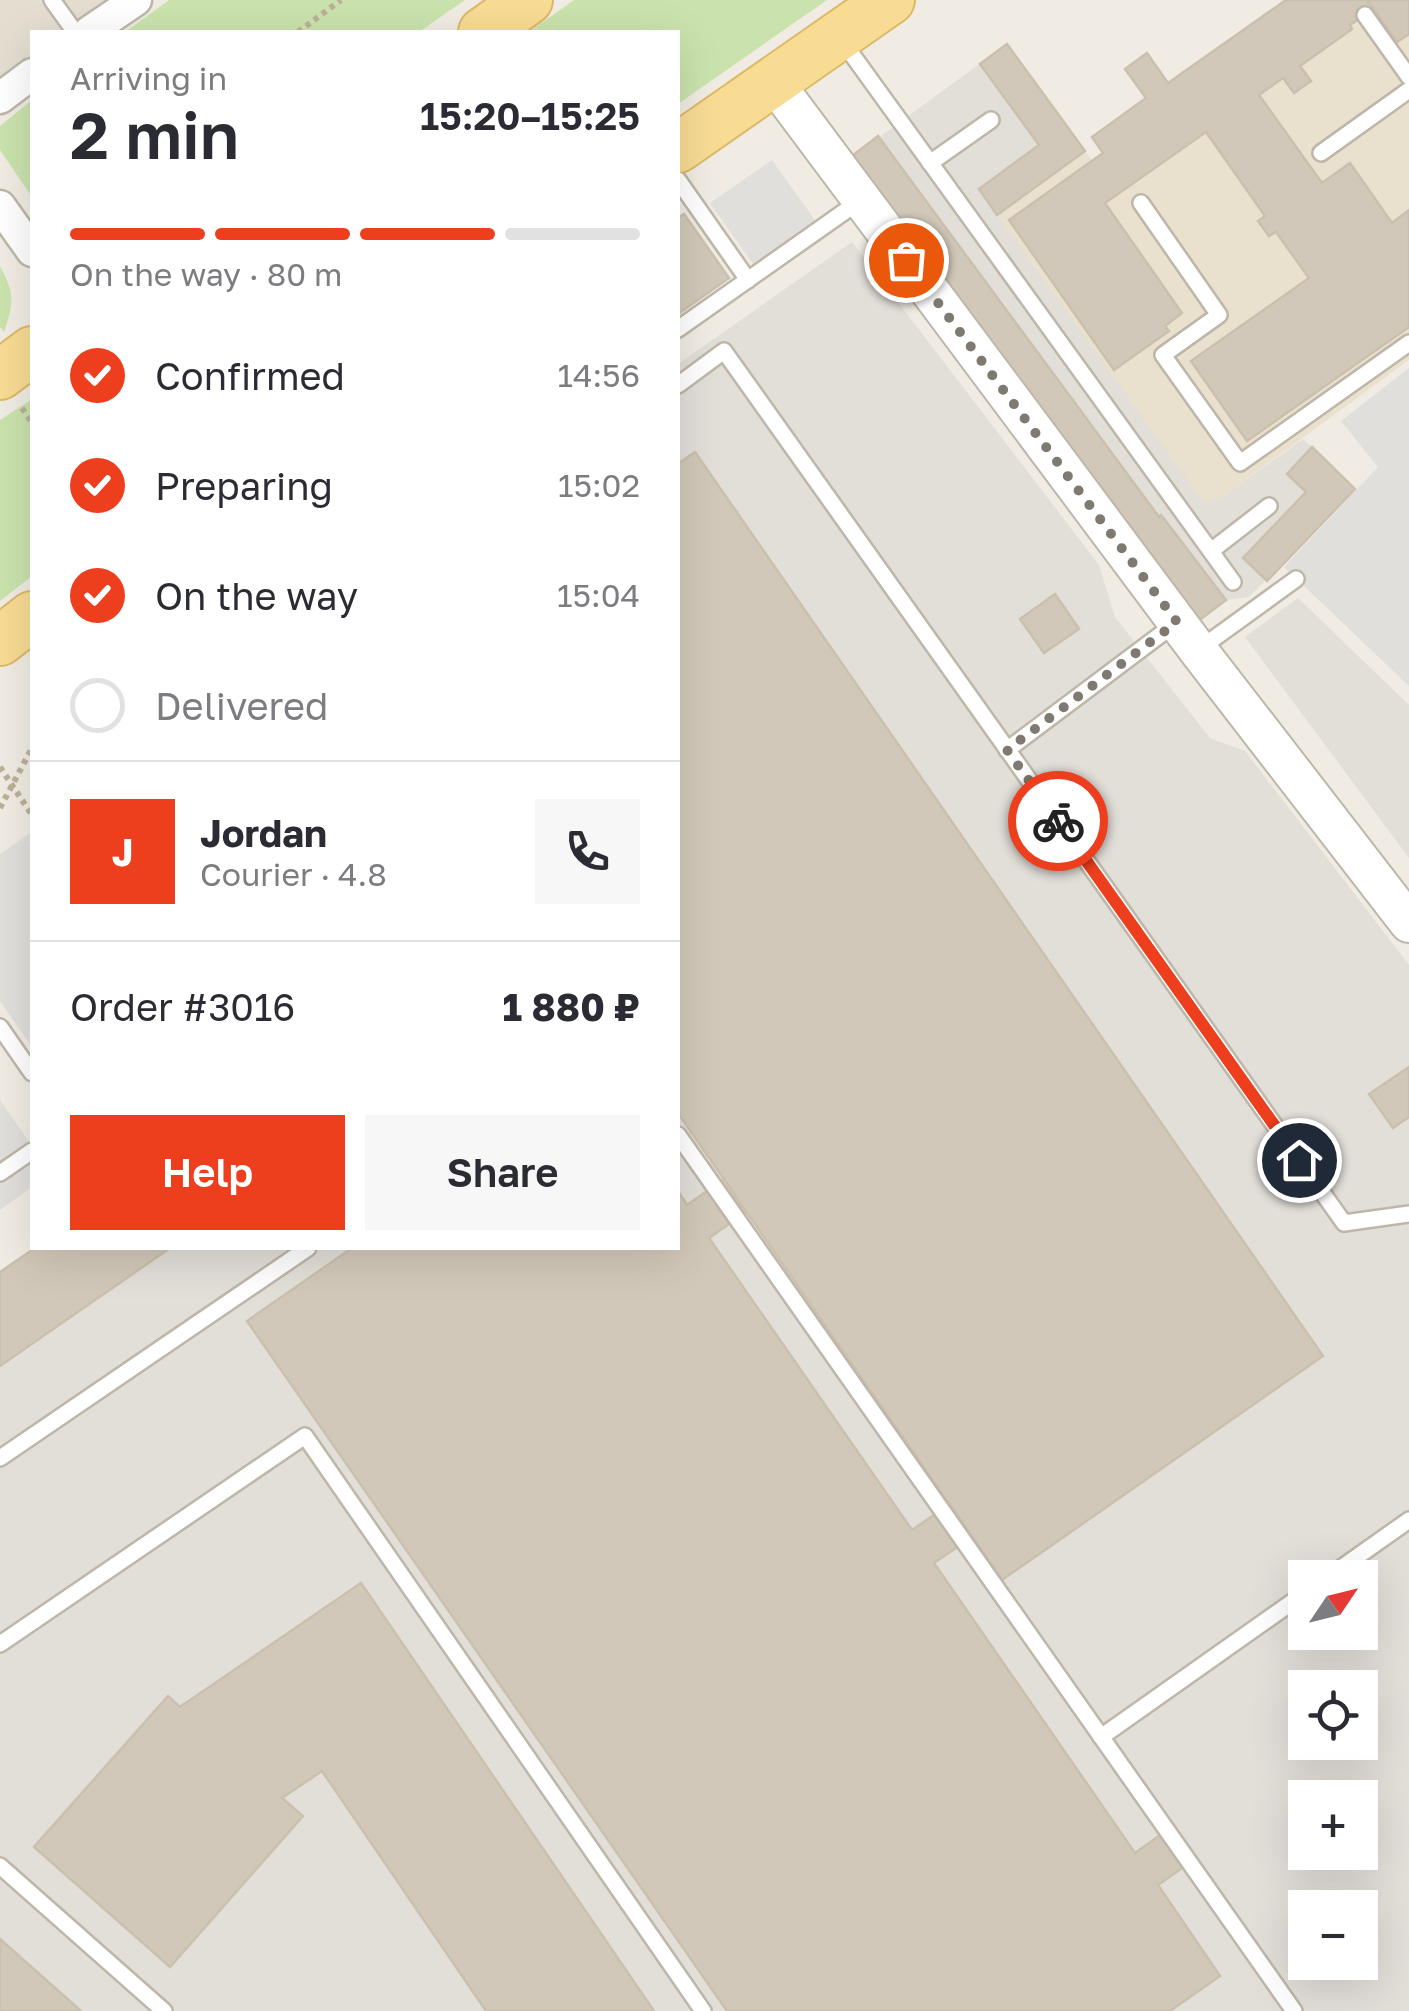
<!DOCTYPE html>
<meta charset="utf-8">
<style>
:root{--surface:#fff;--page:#f7f7f7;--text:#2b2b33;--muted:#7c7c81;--line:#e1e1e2;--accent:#ed3e1d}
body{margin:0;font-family:"Golos Text",sans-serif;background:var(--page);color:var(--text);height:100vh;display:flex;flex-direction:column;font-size:38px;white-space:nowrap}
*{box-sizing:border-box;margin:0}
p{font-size:32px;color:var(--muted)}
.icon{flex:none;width:55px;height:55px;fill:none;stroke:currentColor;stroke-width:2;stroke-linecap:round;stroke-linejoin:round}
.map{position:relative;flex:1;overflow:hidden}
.details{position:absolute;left:30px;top:30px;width:650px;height:1220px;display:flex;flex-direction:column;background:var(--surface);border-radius:0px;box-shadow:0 10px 40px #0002}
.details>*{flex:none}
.needle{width:65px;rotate:55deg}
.buttons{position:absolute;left:1288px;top:1560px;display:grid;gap:20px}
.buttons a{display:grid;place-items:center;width:90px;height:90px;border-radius:0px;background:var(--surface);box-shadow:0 10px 40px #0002;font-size:50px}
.pin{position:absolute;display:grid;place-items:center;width:85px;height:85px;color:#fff;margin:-42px;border:5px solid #fff;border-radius:50%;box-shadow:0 2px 10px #0007}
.courier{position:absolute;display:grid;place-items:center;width:100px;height:100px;margin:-50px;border:8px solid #ed3e1d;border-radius:50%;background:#fff;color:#222;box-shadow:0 2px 12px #0007}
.head em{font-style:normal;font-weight:600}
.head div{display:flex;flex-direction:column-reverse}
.head{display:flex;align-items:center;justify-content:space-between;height:170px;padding:0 40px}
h1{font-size:65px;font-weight:600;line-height:75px}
.bar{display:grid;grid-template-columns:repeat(4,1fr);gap:15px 10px;align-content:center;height:120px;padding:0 40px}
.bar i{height:12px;border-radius:8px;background:var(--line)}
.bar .on{background:var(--accent)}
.bar p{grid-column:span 4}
.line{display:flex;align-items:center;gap:25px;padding:0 40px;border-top:2px solid var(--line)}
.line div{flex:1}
.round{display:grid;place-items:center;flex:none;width:105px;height:105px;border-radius:0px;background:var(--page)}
ol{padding:0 40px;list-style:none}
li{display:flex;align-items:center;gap:30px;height:110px}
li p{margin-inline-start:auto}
li .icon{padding:10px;border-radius:50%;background:var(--accent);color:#fff;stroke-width:4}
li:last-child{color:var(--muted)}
li i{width:55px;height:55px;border:5px solid var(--line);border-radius:50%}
.button{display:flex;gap:20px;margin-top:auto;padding:20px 40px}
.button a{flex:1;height:115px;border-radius:0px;background:var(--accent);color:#fff;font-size:40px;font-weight:600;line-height:115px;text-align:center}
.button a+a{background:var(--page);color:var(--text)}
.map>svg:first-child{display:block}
</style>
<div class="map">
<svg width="1409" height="2011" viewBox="0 0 1409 2011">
<rect width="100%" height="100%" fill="#f0ece3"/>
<!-- residential -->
<polygon fill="#e4ded1" points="0,0 107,0 63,32 32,32 32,55 0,79"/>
<!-- industrial -->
<g fill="#e2ded8" fill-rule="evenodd">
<polygon points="1007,44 1085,151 998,214 1222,497 1303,439 1355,489 1249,597 1226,600 852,157"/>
<path d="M 852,242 L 1099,565 L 1115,617 L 1210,738 L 1245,751 L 1409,965 L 1409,2011 L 0,2011 L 0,1272 L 35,1248 L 678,1248 L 678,364 ZM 1305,1578 L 1360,1578 L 1360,1632 L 1305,1632 ZM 1305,1688 L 1360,1688 L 1360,1742 L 1305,1742 ZM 1305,1798 L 1360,1798 L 1360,1852 L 1305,1852 ZM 1305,1908 L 1360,1908 L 1360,1962 L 1305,1962 Z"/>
<polygon points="1298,598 1409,705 1409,858 1245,637"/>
</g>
<!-- education -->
<polygon fill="#e9e1cd" points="1286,0 1409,0 1409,360 1222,497 1204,503 997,215 1085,151 1092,160 1103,153 1092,137 1145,98 1125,69 1147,53 1168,83"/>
<!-- green -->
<g fill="#cae3ad">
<polygon points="169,0 465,0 419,32 125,32"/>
<polygon points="574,0 827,0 678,104 678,32 529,32"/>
<polygon points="32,100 32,197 0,150 0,126"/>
<path d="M 0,266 C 15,295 14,301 4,332 L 0,327 Z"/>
<polygon points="32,399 32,576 0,601 0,420"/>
</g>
<!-- parking -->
<g fill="#e1dfdb">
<polygon points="772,160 817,223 755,267 710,203"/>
<polygon points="1409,368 1409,686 1284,567 1378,467 1341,421"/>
<polygon points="32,832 32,1047 0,1001 0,854"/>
<polygon points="0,1100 32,1146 32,1187 0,1210"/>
</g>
<!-- building -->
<g fill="#d1c8b9" stroke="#cbc0ad" stroke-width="2.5">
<polygon points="1286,0 1367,0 1373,9 1350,25 1352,29 1300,66 1311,81 1294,93 1283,78 1259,95 1322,183 1350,163 1392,223 1409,210 1409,327 1247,441 1191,361 1309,278 1276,232 1269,236 1258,221 1265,216 1206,132 1105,203 1182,313 1165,326 1169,331 1114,370 1009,220 1103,153 1092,137 1146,98 1125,69 1147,53 1168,83"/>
<polygon points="1367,0 1409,0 1409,34 1397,42"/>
<polygon points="1007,44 1085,151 997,215 979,189 1039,145 980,64"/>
<polygon points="878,136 1159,517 1161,515 1226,600 1197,622 852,156"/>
<polygon points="684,214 729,278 678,314 678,218"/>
<polygon points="1312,447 1355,489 1267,581 1243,558 1306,492 1287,474"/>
<polygon points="695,452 1323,1356 1002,1580 678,1113 678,464"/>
<polygon points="1055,594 1079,629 1044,653 1020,619"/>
<polygon points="1409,1067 1409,1117 1393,1128 1369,1094"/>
<polygon points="724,1179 746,1212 709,1238 912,1530 950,1504 972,1537 934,1563 1135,1853 1173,1826 1195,1859 1158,1885 1220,1976 1170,2011 727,2011 247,1321 352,1248 678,1248 678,1191 687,1205"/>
<polygon points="35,1248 170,1248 0,1366 0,1272"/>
<polygon points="361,1583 654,2011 486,2011 322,1771 282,1798 303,1816 170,1967 34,1847 168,1696 180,1707"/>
<polygon points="0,1939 81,2011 0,2011"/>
</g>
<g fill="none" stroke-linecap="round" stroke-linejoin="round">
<defs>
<g id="service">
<polyline points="52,0 75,32"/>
<polyline points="1365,15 1409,77"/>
<polyline points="843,42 1233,582"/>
<polyline points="1321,153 1409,90"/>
<polyline points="930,163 991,120"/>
<polyline points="678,180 748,280"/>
<polyline points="1141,203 1219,315 1163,355 1240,463 1409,343"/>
<polyline points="678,329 861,200"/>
<polyline points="678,385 724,351 1344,1223 1409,1214"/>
<polyline points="1211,551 1269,506"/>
<polyline points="1198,650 1296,579"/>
<polyline points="1007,750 1176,623"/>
<polyline points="0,1027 32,1073"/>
<polyline points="678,1135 1294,2011"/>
<polyline points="0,1173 32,1151"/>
<polyline points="0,1458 308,1248"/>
<polyline points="1327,1578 1409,1520"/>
<polyline points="0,1644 305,1436 703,2011"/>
<polyline points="1101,1737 1305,1593"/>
<polyline points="0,1866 164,2011"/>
</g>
<g id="minor">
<polyline points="89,32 136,0"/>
<polyline points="0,98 32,74"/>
<polyline points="0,206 32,251"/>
</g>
<polyline id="tertiary" points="773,81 1198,650 1409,923"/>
<g id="primary">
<polyline points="483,32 528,0"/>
<polyline points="678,148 890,0"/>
<polyline points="0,375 32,351"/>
<polyline points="0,641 32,616"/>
</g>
</defs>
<!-- service casing -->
<use href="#service" stroke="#beb7a9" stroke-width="20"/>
<!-- minor casing -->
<use href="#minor" stroke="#beb7a9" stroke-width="35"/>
<!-- tertiary casing -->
<use href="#tertiary" stroke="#beb7a9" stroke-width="42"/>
<!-- primary casing -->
<use href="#primary" stroke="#dbb966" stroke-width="52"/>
<!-- path -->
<g stroke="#bcb098" stroke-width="6" stroke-dasharray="5 5" stroke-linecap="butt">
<polyline points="298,32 341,0"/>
<polyline points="22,408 32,423"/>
<polyline points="0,767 32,815"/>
<polyline points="0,808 32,748"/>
</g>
<!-- service -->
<use href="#service" stroke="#fff" stroke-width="15"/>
<!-- minor -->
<use href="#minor" stroke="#fff" stroke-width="30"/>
<!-- tertiary -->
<use href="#tertiary" stroke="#fff" stroke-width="38"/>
<!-- primary -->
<use href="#primary" stroke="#f8dc94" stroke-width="48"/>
</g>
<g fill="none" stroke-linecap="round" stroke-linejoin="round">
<!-- done -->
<polyline stroke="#7f7a71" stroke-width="10" stroke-dasharray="0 18" points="906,260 1177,622 1007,750 1058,821"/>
<!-- route -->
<polyline stroke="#ed3e1d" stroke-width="12" points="1058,821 1299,1160"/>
</g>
</svg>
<div class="buttons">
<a><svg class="needle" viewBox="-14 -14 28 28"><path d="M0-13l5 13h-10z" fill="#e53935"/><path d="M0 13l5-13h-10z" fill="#7c7c81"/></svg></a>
<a><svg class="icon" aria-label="locate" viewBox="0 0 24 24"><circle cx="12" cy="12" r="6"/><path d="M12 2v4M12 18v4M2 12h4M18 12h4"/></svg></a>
<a>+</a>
<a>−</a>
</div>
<div class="pin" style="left:906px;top:260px;background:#ea580c"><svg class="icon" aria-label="bag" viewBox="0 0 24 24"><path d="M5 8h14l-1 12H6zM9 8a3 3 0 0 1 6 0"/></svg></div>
<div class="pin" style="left:1299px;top:1160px;background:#1f2937"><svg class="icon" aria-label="home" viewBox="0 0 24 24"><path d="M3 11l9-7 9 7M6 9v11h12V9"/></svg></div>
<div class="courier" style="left:1058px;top:821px"><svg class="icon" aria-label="bike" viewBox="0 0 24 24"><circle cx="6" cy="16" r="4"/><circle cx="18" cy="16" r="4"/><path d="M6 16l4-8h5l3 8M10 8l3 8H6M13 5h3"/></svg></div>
<section class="details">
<div class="head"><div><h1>2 min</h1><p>Arriving in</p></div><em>15:20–15:25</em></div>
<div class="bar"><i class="on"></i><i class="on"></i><i class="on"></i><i></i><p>On the way · 80 m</p></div>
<ol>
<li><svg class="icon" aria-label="check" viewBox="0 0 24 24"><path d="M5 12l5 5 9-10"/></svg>Confirmed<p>14:56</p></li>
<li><svg class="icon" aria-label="check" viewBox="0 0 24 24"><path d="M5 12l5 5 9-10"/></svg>Preparing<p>15:02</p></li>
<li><svg class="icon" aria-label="check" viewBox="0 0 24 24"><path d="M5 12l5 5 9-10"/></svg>On the way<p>15:04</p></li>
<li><i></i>Delivered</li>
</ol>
<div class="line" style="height:180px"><b class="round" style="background:var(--accent);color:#fff">J</b><div><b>Jordan</b><p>Courier · 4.8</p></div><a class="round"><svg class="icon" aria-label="phone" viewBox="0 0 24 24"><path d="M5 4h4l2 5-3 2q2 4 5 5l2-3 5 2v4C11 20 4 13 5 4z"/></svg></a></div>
<div class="line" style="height:130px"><div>Order #3016</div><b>1 880 ₽</b></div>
<div class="button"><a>Help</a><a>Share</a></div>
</section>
</div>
